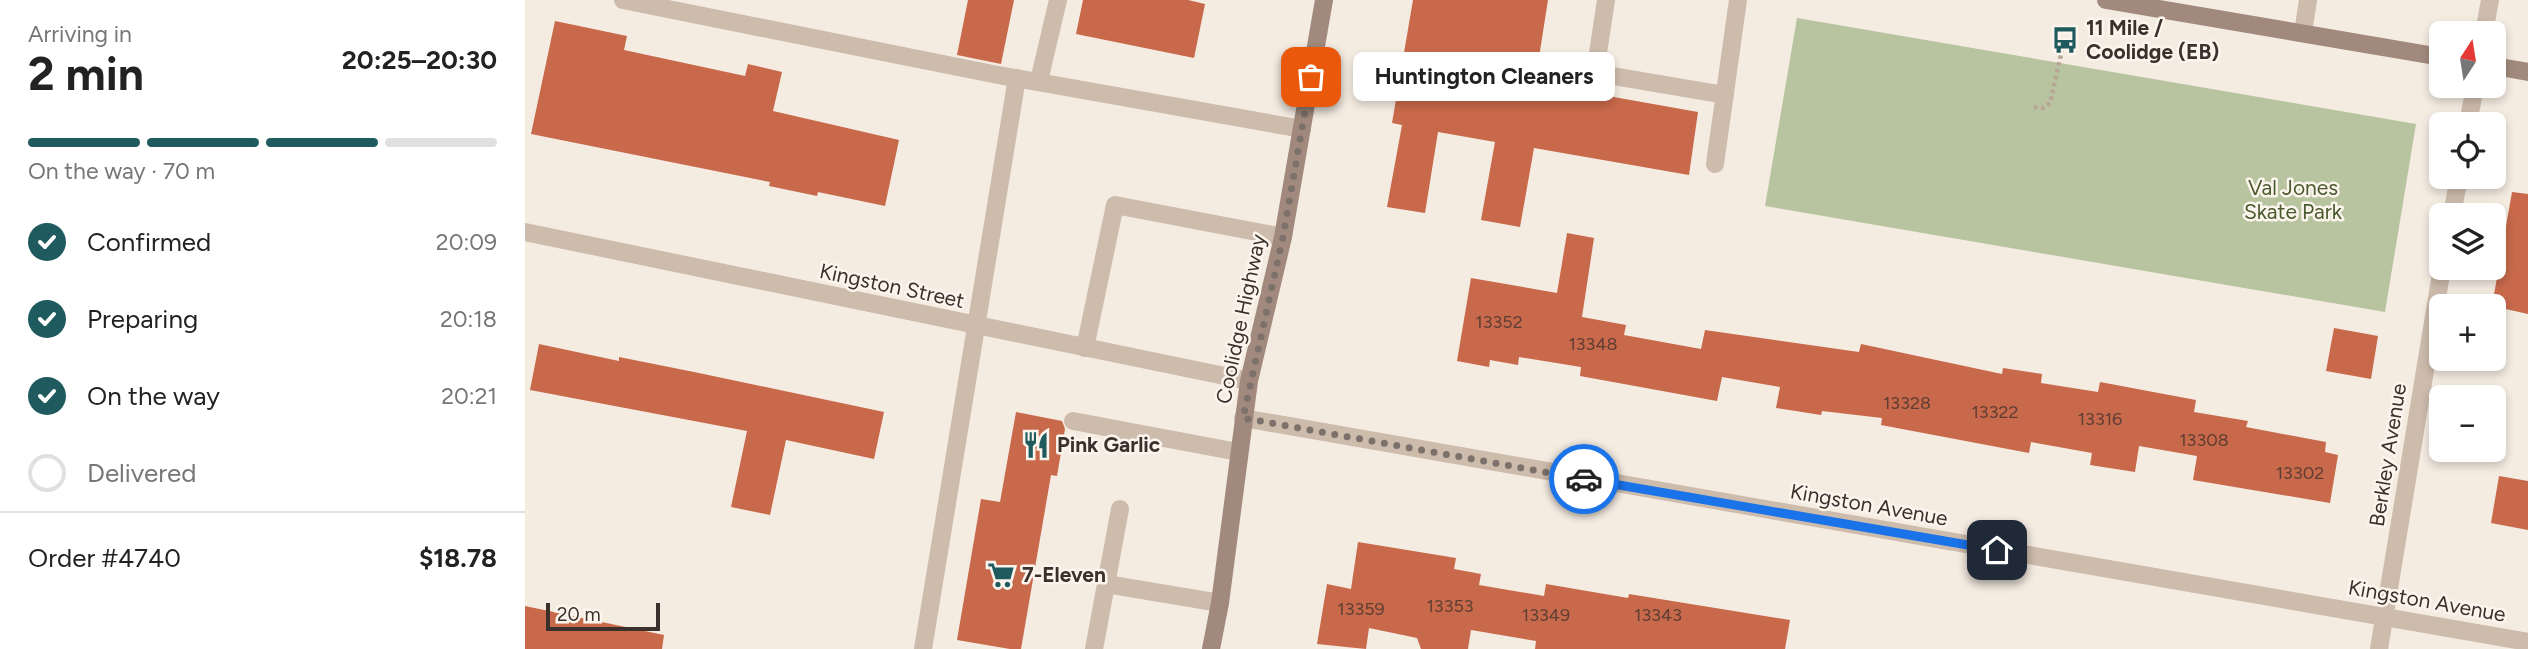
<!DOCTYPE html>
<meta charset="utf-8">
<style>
:root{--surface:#fff;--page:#f2f2f2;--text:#222;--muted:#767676;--line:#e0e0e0;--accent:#1f5a5e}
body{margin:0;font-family:Figtree,sans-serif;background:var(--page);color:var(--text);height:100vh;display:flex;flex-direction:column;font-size:26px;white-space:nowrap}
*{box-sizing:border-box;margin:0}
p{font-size:23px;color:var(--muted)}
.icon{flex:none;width:38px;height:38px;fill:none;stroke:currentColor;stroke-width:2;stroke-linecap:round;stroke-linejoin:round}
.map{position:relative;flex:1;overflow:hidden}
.side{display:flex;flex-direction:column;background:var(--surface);width:525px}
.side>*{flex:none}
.needle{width:46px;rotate:12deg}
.buttons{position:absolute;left:1904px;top:21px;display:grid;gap:14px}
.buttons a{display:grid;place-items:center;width:77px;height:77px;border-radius:10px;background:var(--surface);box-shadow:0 4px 10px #0003;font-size:35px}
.scale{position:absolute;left:21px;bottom:18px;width:114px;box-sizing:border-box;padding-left:7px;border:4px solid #3b302b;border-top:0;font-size:19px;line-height:24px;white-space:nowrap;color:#3b302b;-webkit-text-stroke:5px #fbf5ee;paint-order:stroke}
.pin{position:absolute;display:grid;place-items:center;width:60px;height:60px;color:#fff;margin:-30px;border-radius:14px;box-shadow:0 4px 10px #0006}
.courier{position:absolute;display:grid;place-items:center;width:70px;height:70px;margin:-35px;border:5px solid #1a73e8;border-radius:50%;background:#fff;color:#222;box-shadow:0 2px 9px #0007}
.bubble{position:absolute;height:49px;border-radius:10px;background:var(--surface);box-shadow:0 4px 10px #0003;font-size:23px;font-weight:700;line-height:49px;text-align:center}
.headline em{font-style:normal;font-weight:700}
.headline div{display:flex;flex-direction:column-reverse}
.headline{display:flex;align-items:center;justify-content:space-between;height:119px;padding:0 28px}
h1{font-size:46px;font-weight:700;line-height:52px}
.bar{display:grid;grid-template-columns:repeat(4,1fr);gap:10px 7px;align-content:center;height:84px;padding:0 28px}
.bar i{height:9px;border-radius:5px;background:var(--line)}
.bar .current{background:var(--accent)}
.bar p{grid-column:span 4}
.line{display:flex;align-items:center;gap:18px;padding:0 28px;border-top:2px solid var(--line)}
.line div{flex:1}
ol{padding:0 28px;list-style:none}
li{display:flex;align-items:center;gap:21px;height:77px}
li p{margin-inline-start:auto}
li .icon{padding:7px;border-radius:50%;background:var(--accent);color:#fff;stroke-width:4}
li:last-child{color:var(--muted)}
li i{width:38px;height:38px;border:4px solid var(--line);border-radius:50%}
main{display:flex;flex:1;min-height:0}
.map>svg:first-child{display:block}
</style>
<main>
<section class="side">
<div class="headline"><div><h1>2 min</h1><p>Arriving in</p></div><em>20:25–20:30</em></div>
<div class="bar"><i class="current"></i><i class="current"></i><i class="current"></i><i></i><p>On the way · 70 m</p></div>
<ol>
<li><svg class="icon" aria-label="check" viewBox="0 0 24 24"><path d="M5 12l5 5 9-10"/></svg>Confirmed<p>20:09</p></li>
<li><svg class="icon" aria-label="check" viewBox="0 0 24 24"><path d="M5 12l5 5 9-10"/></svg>Preparing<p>20:18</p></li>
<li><svg class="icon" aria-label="check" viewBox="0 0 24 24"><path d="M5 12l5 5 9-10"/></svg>On the way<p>20:21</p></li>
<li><i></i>Delivered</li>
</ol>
<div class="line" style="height:91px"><div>Order #4740</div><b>$18.78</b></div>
</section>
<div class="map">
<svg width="2003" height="649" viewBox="0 0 2003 649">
<rect width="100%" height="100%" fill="#f4ebe1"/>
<!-- green -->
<polygon fill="#b8c4a0" points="1272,18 1891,124 1860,312 1240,206"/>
<!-- building -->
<g fill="#c8694b">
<polygon points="443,0 489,0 476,64 432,55"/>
<polygon points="558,0 663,0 680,4 669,58 551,34"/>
<polygon points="888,0 1023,0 1010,83 1173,112 1164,175 1009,148 995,227 956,220 970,142 913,132 900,213 862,207 877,125 867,123"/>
<polygon points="30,21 102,36 99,50 220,76 223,64 257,72 248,111 374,140 360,206 293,192 292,196 244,186 245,182 6,134"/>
<polygon points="1987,192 2003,194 2003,314 1967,306"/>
<polygon points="1042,233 1069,238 1057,317 1101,325 1099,335 1176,349 1180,330 1334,352 1336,344 1477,374 1478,368 1517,374 1516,383 1573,392 1575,382 1671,400 1669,412 1723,421 1721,427 1801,442 1800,452 1813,455 1805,503 1668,480 1672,456 1614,446 1610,472 1565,465 1567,453 1506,442 1504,453 1356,425 1357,418 1297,411 1296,415 1251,408 1255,387 1197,377 1192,401 1055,376 1056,367 994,357 993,365 965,360 964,367 932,361 946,278 1032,293"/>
<polygon points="1809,328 1853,336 1846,379 1801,371"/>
<polygon points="14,344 94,361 94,357 169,372 359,412 349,459 261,440 245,515 206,507 222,431 5,390"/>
<polygon points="491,412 537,421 540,429 532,476 526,475 496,649 485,649 432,640 456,499 475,502"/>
<polygon points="1974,476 2003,481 2003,530 1966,523"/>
<polygon points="833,542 931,558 929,569 956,574 954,585 1019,596 1021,584 1103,598 1104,594 1265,620 1260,649 1010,649 1011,641 946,630 943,649 896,649 892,638 844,628 841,649 792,644 802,584 826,589"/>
<polygon points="0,606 139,635 137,649 0,649"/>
</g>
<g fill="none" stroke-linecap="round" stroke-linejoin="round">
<!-- path -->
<polyline stroke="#b9a596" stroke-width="4.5" stroke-dasharray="3.5 3.5" stroke-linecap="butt" points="1509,107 1518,108 1525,103 1537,50"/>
<!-- lane -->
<g stroke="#cdbbac" stroke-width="18">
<polyline points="98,0 473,75 777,129"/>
<polyline points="1081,0 1070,73 1200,95"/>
<polyline points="1778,33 1783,0"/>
<polyline points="514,81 533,0"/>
<polyline points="1190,164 1213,0"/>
<polyline points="560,348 590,205 758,237"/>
<polyline points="548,421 713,452"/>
<polyline points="581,584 695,603"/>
<polyline points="398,649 492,78"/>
<polyline points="569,649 595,509"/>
</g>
<!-- street -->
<g stroke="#cdbbac" stroke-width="18">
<polyline points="1959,33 1965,0"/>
<polyline points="1943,124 1950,86"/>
<polyline points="1927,215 1934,177"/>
<polyline points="0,232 724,381"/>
<polyline points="718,418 2003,642"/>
<polyline points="1854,649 1917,268"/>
</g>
<!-- secondary -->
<g stroke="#a18a7d" stroke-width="18">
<polyline points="1581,0 1916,57"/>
<polyline points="1969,66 2003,72"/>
<polyline points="686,649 695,603 724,381 758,237 799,0"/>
</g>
</g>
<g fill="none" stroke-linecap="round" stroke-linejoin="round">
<!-- done -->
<polyline stroke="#7c716b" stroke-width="7" stroke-dasharray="0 12.6" points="786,77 758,237 718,418 1059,479"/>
<!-- route -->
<polyline stroke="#1a73e8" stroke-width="9" points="1059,479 1472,550"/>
</g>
<!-- icons -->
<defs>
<symbol id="bus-bare" viewBox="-9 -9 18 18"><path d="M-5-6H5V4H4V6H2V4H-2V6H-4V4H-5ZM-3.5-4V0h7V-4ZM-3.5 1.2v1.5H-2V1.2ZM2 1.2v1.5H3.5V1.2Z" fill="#1f5a5e" stroke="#fbf5ee" stroke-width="2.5" paint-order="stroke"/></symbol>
<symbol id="restaurant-bare" viewBox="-9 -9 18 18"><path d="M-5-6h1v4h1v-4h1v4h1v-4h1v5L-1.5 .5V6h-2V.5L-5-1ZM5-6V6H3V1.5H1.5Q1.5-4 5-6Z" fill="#1f5a5e" stroke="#fbf5ee" stroke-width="2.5" paint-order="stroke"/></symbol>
<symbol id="supermarket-bare" viewBox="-9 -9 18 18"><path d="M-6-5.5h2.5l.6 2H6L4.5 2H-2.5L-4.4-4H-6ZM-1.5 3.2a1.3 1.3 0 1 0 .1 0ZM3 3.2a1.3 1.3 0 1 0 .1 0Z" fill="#1f5a5e" stroke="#fbf5ee" stroke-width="2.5" paint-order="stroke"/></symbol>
</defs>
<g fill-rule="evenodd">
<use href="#bus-bare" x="1521" y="21" width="38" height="38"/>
<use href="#restaurant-bare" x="492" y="426" width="38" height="38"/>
<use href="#supermarket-bare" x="457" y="556" width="38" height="38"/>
</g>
<g text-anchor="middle" stroke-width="5" stroke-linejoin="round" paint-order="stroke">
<!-- number labels -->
<g font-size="18" fill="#5e3e33">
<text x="974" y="328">13352</text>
<text x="1068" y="350">13348</text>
<text x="1382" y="409">13328</text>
<text x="1470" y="418">13322</text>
<text x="1575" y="425">13316</text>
<text x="1679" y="446">13308</text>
<text x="1775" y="479">13302</text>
<text x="925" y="612">13353</text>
<text x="836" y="615">13359</text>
<text x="1021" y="621">13349</text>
<text x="1133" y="621">13343</text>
</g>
<!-- poi labels -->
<g font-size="21" font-weight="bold" fill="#3b302b" stroke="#fbf5ee" text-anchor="start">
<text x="1561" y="35">11 Mile /<tspan x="1561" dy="24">Coolidge (EB)</tspan></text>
<text x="532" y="452">Pink Garlic</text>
<text x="497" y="582">7-Eleven</text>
</g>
<!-- park labels -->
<g font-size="21" fill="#4a5a2e" stroke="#fbf5ee">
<text x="1768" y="195">Val Jones<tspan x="1768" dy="24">Skate Park</tspan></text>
</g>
<!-- street labels -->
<g font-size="21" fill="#3b302b" stroke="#fbf5ee">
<text transform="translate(367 286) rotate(12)" y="7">Kingston Street</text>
<text transform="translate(716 319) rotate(-78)" y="7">Coolidge Highway</text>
<text transform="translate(1863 455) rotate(-81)" y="7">Berkley Avenue</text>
<text transform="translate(1344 505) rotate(10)" y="7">Kingston Avenue</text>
<text transform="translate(1902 601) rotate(10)" y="7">Kingston Avenue</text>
</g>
</g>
</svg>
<div class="buttons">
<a><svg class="needle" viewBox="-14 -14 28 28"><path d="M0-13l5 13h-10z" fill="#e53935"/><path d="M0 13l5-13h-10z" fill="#767676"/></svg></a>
<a><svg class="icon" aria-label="locate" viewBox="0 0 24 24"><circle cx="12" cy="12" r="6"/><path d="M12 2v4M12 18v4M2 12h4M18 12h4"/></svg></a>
<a><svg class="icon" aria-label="layers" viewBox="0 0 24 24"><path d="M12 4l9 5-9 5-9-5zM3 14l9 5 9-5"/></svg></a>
<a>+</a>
<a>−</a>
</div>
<div class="scale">20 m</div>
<div class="pin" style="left:786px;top:77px;background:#ea580c"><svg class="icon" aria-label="bag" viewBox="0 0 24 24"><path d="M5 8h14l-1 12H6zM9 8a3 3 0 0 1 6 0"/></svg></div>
<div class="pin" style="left:1472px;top:550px;background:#1f2937"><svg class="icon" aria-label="home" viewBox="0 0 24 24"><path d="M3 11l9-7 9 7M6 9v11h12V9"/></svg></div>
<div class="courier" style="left:1059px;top:479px"><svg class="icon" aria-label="car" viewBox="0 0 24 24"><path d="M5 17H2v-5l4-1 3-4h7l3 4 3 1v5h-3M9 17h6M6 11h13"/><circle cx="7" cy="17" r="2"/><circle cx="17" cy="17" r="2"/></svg></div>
<div class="bubble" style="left:828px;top:52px;width:262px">Huntington Cleaners</div>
</div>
</main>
